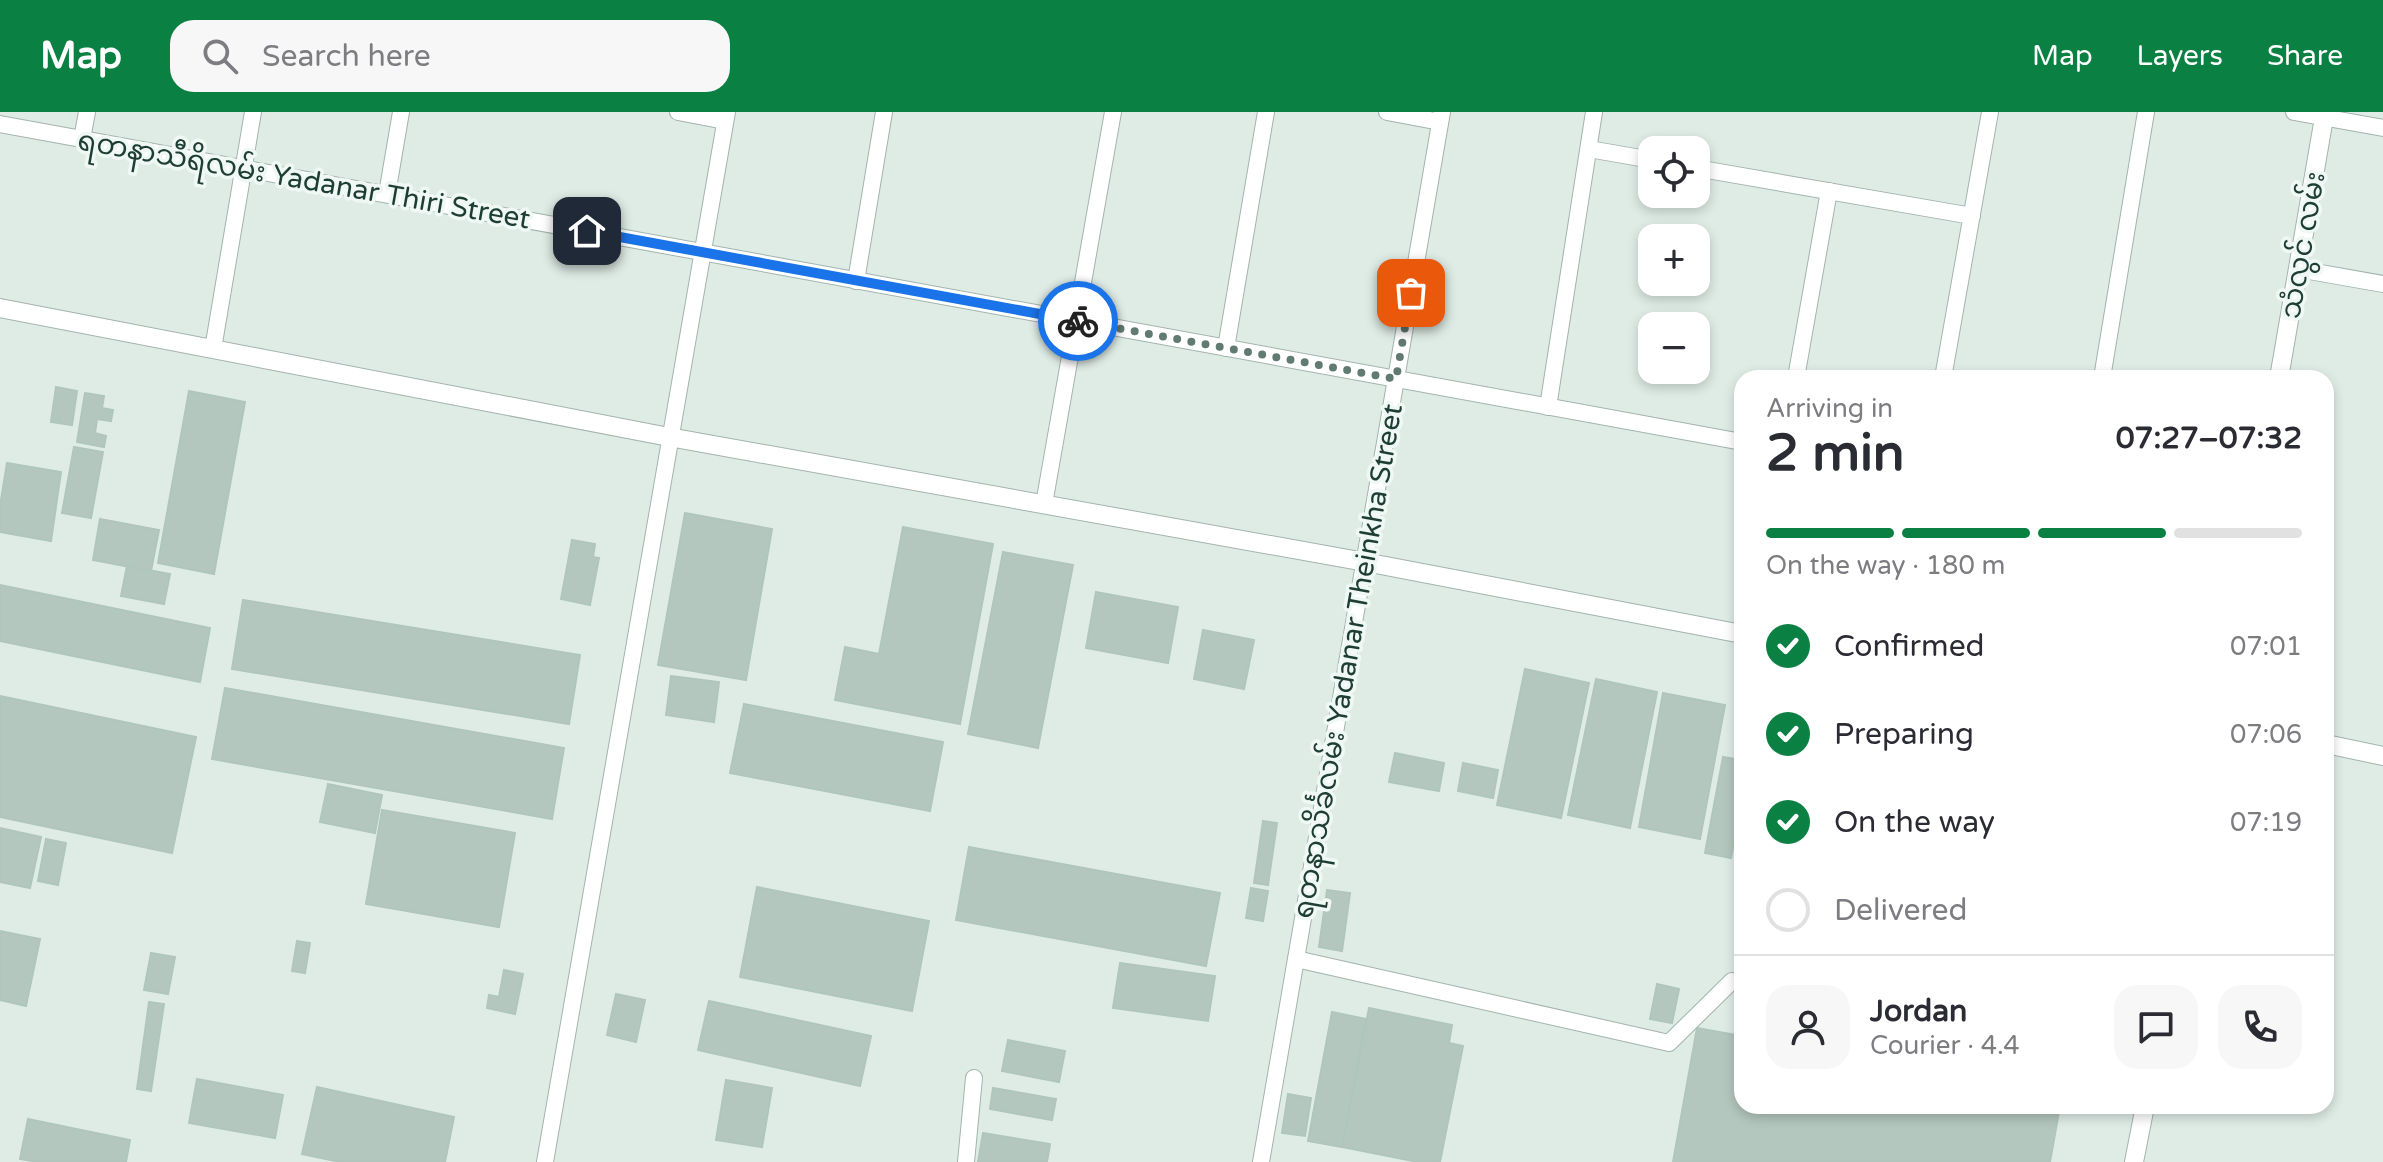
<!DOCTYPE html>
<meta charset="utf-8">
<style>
:root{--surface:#fff;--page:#f7f7f7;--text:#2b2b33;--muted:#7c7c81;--line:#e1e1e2;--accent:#0b8043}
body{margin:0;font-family:"Varela Round","Noto Sans Myanmar",sans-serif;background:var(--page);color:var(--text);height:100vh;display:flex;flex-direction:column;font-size:30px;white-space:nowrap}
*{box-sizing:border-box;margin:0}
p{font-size:26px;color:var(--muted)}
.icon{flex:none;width:44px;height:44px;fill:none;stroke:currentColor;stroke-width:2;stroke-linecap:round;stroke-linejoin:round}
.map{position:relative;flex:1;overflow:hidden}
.side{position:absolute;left:1734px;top:258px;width:600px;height:744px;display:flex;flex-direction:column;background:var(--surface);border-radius:24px;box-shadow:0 4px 12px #0003}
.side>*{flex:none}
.tools{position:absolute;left:1638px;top:24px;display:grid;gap:16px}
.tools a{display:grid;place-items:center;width:72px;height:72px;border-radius:16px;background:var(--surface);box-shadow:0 4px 12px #0003;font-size:40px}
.pin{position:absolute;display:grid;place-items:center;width:68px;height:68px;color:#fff;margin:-34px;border-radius:16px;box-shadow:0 4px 12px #0006}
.courier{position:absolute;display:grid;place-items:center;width:80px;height:80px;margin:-40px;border:6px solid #1a73e8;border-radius:50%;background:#fff;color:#222;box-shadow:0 2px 10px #0007}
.summary em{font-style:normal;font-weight:800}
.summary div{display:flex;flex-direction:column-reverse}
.summary{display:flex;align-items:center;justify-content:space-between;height:136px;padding:0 32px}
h1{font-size:52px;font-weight:800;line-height:60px}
.bar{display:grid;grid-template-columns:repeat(4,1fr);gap:12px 8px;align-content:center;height:96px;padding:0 32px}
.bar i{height:10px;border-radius:6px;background:var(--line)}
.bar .active{background:var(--accent)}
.bar p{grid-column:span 4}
.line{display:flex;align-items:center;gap:20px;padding:0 32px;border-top:2px solid var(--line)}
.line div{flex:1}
.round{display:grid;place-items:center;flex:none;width:84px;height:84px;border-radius:24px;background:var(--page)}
ol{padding:0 32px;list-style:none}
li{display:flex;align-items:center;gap:24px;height:88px}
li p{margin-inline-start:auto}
li .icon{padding:8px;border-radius:50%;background:var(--accent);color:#fff;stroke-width:4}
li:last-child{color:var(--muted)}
li i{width:44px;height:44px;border:4px solid var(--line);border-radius:50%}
header{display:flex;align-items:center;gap:48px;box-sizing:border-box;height:112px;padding:0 40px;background:var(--accent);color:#fff}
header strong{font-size:38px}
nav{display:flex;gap:44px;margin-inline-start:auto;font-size:28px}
.search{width:560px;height:72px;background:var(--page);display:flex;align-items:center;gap:20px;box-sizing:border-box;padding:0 28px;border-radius:24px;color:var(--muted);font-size:30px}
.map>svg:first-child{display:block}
</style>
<header>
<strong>Map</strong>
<div class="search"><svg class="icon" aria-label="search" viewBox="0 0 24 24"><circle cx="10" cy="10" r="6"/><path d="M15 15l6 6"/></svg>Search here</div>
<nav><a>Map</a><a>Layers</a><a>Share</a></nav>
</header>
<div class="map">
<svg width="2383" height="1050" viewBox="0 0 2383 1050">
<rect width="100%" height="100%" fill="#dfece6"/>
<!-- building -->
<g fill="#b4c7bf" stroke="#b0c6bd" stroke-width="2">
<polygon points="56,275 77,279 72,313 51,310"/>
<polygon points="189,279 245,290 214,462 158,451"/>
<polygon points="85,281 104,284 102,296 113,298 111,309 97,307 95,321 106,324 104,335 77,330"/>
<polygon points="74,335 103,340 91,406 62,401"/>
<polygon points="7,351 61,360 51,429 0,420 0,394"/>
<polygon points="685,401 772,417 746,568 658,553"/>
<polygon points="100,407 159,418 151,459 93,448"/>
<polygon points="903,415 993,432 960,612 835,588 845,535 879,542"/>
<polygon points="572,428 595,432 593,445 599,446 590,493 561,487"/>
<polygon points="1003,440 1073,453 1038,636 968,622"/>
<polygon points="127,454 170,462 164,492 121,484"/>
<polygon points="0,473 210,516 200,570 0,529"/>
<polygon points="1096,480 1178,495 1168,551 1086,536"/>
<polygon points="243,488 580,543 569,612 232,557"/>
<polygon points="1203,518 1254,528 1244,577 1194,567"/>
<polygon points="1525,557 1589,571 1561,706 1497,693"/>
<polygon points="671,564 719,570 714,610 666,603"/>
<polygon points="1596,567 1657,580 1630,716 1568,703"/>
<polygon points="225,576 564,636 552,707 212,647"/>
<polygon points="1663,581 1725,593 1700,727 1639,715"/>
<polygon points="0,584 196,625 172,741 0,705"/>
<polygon points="744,592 943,630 930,699 730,661"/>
<polygon points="1395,641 1444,651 1439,679 1389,670"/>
<polygon points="1723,645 1742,648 1742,689 1731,746 1705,741"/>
<polygon points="1463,651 1498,658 1493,686 1458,679"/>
<polygon points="328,672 382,683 375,721 320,710"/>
<polygon points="382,698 515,721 499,815 366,792"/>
<polygon points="1263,709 1277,711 1268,773 1254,771"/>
<polygon points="0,716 41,725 30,776 0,770"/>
<polygon points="46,727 66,731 58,773 38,769"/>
<polygon points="969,735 1220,781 1206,854 956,808"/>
<polygon points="757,775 929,809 912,899 740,865"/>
<polygon points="1251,776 1268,779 1263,809 1246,806"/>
<polygon points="1327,778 1350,781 1342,839 1319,835"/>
<polygon points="0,819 40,827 26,894 0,888"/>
<polygon points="297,829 310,831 305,861 292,859"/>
<polygon points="151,841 175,845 168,882 144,878"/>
<polygon points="1120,851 1215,864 1208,909 1113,896"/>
<polygon points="504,858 523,862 515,902 487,896 489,883 499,885"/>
<polygon points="1657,872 1679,877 1672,911 1650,907"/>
<polygon points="616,882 645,888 636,930 607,923"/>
<polygon points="709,889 871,924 860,974 698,938"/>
<polygon points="149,890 164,892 151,979 137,977"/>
<polygon points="1369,896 1452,913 1449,931 1463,934 1440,1050 1418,1050 1342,1035"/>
<polygon points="1332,900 1366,907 1342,1035 1308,1029"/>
<polygon points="1697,916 1742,924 1742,994 2060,994 2050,1050 1673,1050"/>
<polygon points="1008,928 1065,939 1059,970 1002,959"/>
<polygon points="197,967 283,983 275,1026 189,1011"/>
<polygon points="726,968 772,976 762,1035 716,1028"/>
<polygon points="317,975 454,1005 445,1050 340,1050 302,1042"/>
<polygon points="993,976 1056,987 1052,1008 990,997"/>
<polygon points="1288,982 1311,986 1305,1024 1282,1021"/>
<polygon points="28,1007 130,1028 126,1050 37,1050 20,1047"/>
<polygon points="983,1021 1050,1032 1047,1050 978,1050"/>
</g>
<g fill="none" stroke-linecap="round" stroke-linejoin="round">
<defs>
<g id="minor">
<polyline points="678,0 725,9"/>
<polyline points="1387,0 1440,10"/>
<polyline points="2294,0 2383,16"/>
<polyline points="0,12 1742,330"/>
<polyline points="82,27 87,0"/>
<polyline points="1589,37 1652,48"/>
<polyline points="1696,56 1972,104"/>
<polyline points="387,82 401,0"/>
<polyline points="2298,157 2383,172"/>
<polyline points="856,169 884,0"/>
<polyline points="1226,236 1266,0"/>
<polyline points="213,237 253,0"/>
<polyline points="1796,266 1829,79"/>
<polyline points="1943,266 1990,0"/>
<polyline points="2102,266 2146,0"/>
<polyline points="1548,295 1594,0"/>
<polyline points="1044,392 1113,0"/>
<polyline points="1296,847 1669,931 1732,869 1742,871"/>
<polyline points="545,1050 727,0"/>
<polyline points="966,1050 974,966"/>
<polyline points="1261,1050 1442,0"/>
</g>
<g id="tertiary">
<polyline points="0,196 669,325 1365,450 1742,522"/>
<polyline points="2279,266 2325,0"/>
<polyline points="2326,632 2383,644"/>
<polyline points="2134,1050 2145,994"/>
</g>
</defs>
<!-- minor casing -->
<use href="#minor" stroke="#a1b4ad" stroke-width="18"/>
<!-- tertiary casing -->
<use href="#tertiary" stroke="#a1b4ad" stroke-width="20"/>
<!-- minor -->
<use href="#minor" stroke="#fff" stroke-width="16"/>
<!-- tertiary -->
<use href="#tertiary" stroke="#fff" stroke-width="18"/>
</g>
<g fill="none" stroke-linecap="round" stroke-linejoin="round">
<!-- done -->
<polyline stroke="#627b72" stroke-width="8" stroke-dasharray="0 14.4" points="1078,209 1396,267 1411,181"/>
<!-- route -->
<polyline stroke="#1a73e8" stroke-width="10" points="587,119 1078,209"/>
</g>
<g text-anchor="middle" stroke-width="7" stroke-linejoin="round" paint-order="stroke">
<!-- street labels -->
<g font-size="28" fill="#1e3e34" stroke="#eff8f4">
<text transform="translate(304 67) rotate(10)" y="10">ရတနာသီရိလမ်း Yadanar Thiri Street</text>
<text transform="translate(2302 133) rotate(-80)" y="10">သံလွင် လမ်း</text>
<text transform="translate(1347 549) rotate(-80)" y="10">ရတနာသိင်္ခလမ်း Yadanar Theinkha Street</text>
</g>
</g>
</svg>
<div class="tools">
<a><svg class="icon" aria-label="locate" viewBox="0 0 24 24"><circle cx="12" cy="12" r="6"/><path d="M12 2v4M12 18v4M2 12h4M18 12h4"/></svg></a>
<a>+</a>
<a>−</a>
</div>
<div class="pin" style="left:1411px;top:181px;background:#ea580c"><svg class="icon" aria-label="bag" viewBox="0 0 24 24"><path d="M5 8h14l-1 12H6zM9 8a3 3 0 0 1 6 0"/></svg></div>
<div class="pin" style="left:587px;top:119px;background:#1f2937"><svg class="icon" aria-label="home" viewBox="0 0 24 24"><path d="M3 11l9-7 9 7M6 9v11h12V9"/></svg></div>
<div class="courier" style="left:1078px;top:209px"><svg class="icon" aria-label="bike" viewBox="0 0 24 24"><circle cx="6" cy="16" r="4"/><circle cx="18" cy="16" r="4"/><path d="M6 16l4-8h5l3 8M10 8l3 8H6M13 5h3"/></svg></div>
<section class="side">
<div class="summary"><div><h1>2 min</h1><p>Arriving in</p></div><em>07:27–07:32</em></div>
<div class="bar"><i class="active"></i><i class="active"></i><i class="active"></i><i></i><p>On the way · 180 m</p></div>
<ol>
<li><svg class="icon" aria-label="check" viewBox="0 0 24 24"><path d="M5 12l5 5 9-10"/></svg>Confirmed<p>07:01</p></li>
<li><svg class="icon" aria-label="check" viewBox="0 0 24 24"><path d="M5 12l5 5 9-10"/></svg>Preparing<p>07:06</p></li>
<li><svg class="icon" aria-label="check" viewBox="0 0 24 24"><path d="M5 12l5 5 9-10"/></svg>On the way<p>07:19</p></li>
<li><i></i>Delivered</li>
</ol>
<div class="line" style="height:144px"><a class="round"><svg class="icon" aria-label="person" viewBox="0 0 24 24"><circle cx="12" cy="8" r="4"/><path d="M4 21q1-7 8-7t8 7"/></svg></a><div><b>Jordan</b><p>Courier · 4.4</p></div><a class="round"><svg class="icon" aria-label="chat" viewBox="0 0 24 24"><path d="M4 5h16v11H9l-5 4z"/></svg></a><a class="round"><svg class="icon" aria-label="phone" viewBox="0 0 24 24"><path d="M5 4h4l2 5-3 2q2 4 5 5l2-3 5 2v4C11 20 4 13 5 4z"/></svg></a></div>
</section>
</div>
